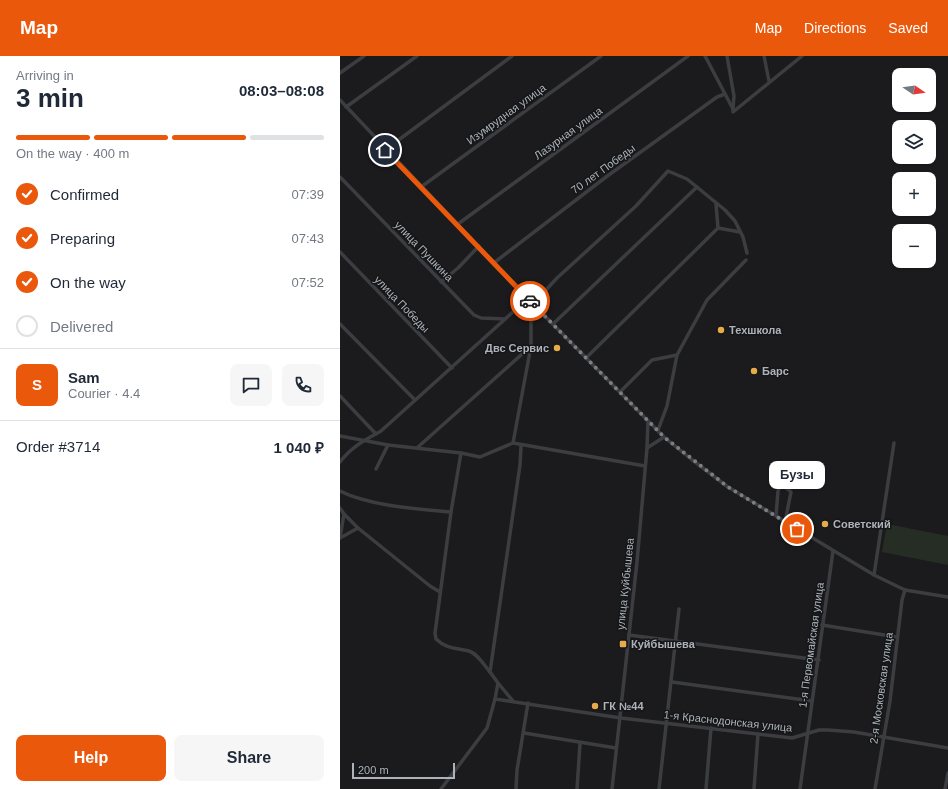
<!DOCTYPE html>
<meta charset="utf-8">
<style>
:root{--surface:#fff;--page:#f6f6f7;--text:#1f2937;--muted:#747a83;--line:#e0e1e3;--accent:#ea580c}
body{margin:0;font-family:Arial,sans-serif;background:var(--page);color:var(--text);height:100vh;display:flex;flex-direction:column;font-size:15px;white-space:nowrap}
*{box-sizing:border-box;margin:0}
p{font-size:13px;color:var(--muted)}
.icon{flex:none;width:22px;height:22px;fill:none;stroke:currentColor;stroke-width:2;stroke-linecap:round;stroke-linejoin:round}
.map{position:relative;flex:1;overflow:hidden}
.side{display:flex;flex-direction:column;background:var(--surface);width:340px}
.side>*{flex:none}
.needle{width:26px;rotate:103deg}
.controls{position:absolute;left:552px;top:12px;display:grid;gap:8px}
.controls a{display:grid;place-items:center;width:44px;height:44px;border-radius:8px;background:var(--surface);box-shadow:0 1px 3px #0004;font-size:20px}
.scale{position:absolute;left:12px;bottom:10px;width:103px;box-sizing:border-box;padding-left:4px;border:2px solid #aeb3bb;border-top:0;font-size:11px;line-height:14px;white-space:nowrap;color:#aeb3bb;-webkit-text-stroke:3px #151618;paint-order:stroke}
.pin{position:absolute;display:grid;place-items:center;width:34px;height:34px;color:#fff;margin:-17px;border:2px solid #fff;border-radius:50%;box-shadow:0 1px 4px #0007}
.courier{position:absolute;display:grid;place-items:center;width:40px;height:40px;margin:-20px;border:3px solid #ea580c;border-radius:50%;background:#fff;color:#222;box-shadow:0 1px 5px #0007}
.bubble{position:absolute;height:28px;border-radius:8px;background:var(--surface);box-shadow:0 1px 3px #0004;font-size:13px;font-weight:600;line-height:28px;text-align:center}
.summary em{font-style:normal;font-weight:600}
.summary div{display:flex;flex-direction:column-reverse}
.summary{display:flex;align-items:center;justify-content:space-between;height:68px;padding:0 16px}
h1{font-size:26px;font-weight:600;line-height:30px}
.bar{display:grid;grid-template-columns:repeat(4,1fr);gap:6px 4px;align-content:center;height:48px;padding:0 16px}
.bar i{height:5px;border-radius:3px;background:var(--line)}
.bar .selected{background:var(--accent)}
.bar p{grid-column:span 4}
.line{display:flex;align-items:center;gap:10px;padding:0 16px;border-top:1px solid var(--line)}
.line div{flex:1}
.round{display:grid;place-items:center;flex:none;width:42px;height:42px;border-radius:8px;background:var(--page)}
ol{padding:0 16px;list-style:none}
li{display:flex;align-items:center;gap:12px;height:44px}
li p{margin-inline-start:auto}
li .icon{padding:4px;border-radius:50%;background:var(--accent);color:#fff;stroke-width:4}
li:last-child{color:var(--muted)}
li i{width:22px;height:22px;border:2px solid var(--line);border-radius:50%}
.cta{display:flex;gap:8px;margin-top:auto;padding:8px 16px}
.cta a{flex:1;height:46px;border-radius:8px;background:var(--accent);color:#fff;font-size:16px;font-weight:600;line-height:46px;text-align:center}
.cta a+a{background:var(--page);color:var(--text)}
header{display:flex;align-items:center;gap:24px;box-sizing:border-box;height:56px;padding:0 20px;background:var(--accent);color:#fff}
header strong{font-size:19px}
nav{display:flex;gap:22px;margin-inline-start:auto;font-size:14px}
main{display:flex;flex:1;min-height:0}
.map>svg:first-child{display:block}
</style>
<header>
<strong>Map</strong>
<nav><a>Map</a><a>Directions</a><a>Saved</a></nav>
</header>
<main>
<section class="side">
<div class="summary"><div><h1>3 min</h1><p>Arriving in</p></div><em>08:03–08:08</em></div>
<div class="bar"><i class="selected"></i><i class="selected"></i><i class="selected"></i><i></i><p>On the way · 400 m</p></div>
<ol>
<li><svg class="icon" aria-label="check" viewBox="0 0 24 24"><path d="M5 12l5 5 9-10"/></svg>Confirmed<p>07:39</p></li>
<li><svg class="icon" aria-label="check" viewBox="0 0 24 24"><path d="M5 12l5 5 9-10"/></svg>Preparing<p>07:43</p></li>
<li><svg class="icon" aria-label="check" viewBox="0 0 24 24"><path d="M5 12l5 5 9-10"/></svg>On the way<p>07:52</p></li>
<li><i></i>Delivered</li>
</ol>
<div class="line" style="height:72px"><b class="round" style="background:var(--accent);color:#fff">S</b><div><b>Sam</b><p>Courier · 4.4</p></div><a class="round"><svg class="icon" aria-label="chat" viewBox="0 0 24 24"><path d="M4 5h16v11H9l-5 4z"/></svg></a><a class="round"><svg class="icon" aria-label="phone" viewBox="0 0 24 24"><path d="M5 4h4l2 5-3 2q2 4 5 5l2-3 5 2v4C11 20 4 13 5 4z"/></svg></a></div>
<div class="line" style="height:52px"><div>Order #3714</div><b>1 040 ₽</b></div>
<div class="cta"><a>Help</a><a>Share</a></div>
</section>
<div class="map">
<svg width="608" height="733" viewBox="0 0 608 733">
<rect width="100%" height="100%" fill="#1b1b1d"/>
<!-- green -->
<polygon fill="#252d25" points="547,468 608,480 608,509 542,496"/>
<g fill="none" stroke-linecap="round" stroke-linejoin="round">
<!-- minor -->
<g stroke="#3c3d41" stroke-width="3.5">
<polyline points="365,0 393,53 393,56 462,0"/>
<polyline points="387,0 394,40 393,53"/>
<polyline points="424,0 429,25"/>
<polyline points="0,17 24,0"/>
<polyline points="0,44 193,248 324,381 351,403 388,431 534,519 565,534 608,541"/>
<polyline points="6,51 77,0"/>
<polyline points="45,94 172,0"/>
<polyline points="0,121 134,259 141,262 165,263"/>
<polyline points="81,131 261,0"/>
<polyline points="376,148 378,172"/>
<polyline points="118,168 348,0"/>
<polyline points="0,196 112,312"/>
<polyline points="155,206 266,121 377,41 385,38"/>
<polyline points="101,226 118,212 139,190"/>
<polyline points="193,248 217,222 296,150 328,115 347,123 385,154 395,165 403,181 407,197"/>
<polyline points="174,255 184,238"/>
<polyline points="0,268 75,344"/>
<polyline points="213,268 357,131"/>
<polyline points="246,302 378,172 400,176"/>
<polyline points="280,336 312,304 337,299"/>
<polyline points="0,340 36,378"/>
<polyline points="318,374 327,350 337,299 367,244 406,204"/>
<polyline points="0,380 48,389 121,397"/>
<polyline points="173,387 305,410"/>
<polyline points="181,390 180,409 150,616 158,627 155,643 281,662 452,682 479,674 488,674 514,676 608,692"/>
<polyline points="78,391 190,291"/>
<polyline points="307,392 308,365"/>
<path d="M 0,406 C 11,391 25,384 41,375 L 174,255 L 191,258"/>
<polyline points="36,413 48,389"/>
<path d="M 0,435 C 30,450 78,453 111,456 L 121,397 L 140,401 L 173,387 L 191,290 L 191,258 L 198,253"/>
<polyline points="0,452 4,458 18,472 90,530 100,536"/>
<path d="M 111,456 L 95,577 L 96,583 C 106,593 118,592 129,595 C 138,598 144,609 150,616"/>
<polyline points="436,460 438,435 440,431 445,431 451,436 445,466"/>
<polyline points="0,482 4,458"/>
<polyline points="0,482 18,472"/>
<polyline points="534,519 554,387"/>
<polyline points="482,569 557,581"/>
<polyline points="289,579 479,604"/>
<polyline points="332,626 472,645"/>
<polyline points="158,627 173,645"/>
<polyline points="184,677 276,692"/>
<polyline points="101,733 147,672 155,643"/>
<polyline points="176,733 177,714 188,647"/>
<polyline points="237,733 240,688"/>
<polyline points="272,733 297,506 307,392 324,381"/>
<polyline points="319,733 339,553"/>
<polyline points="366,733 371,672"/>
<polyline points="414,733 418,678"/>
<polyline points="460,733 493,495"/>
<polyline points="535,733 550,645 562,544 565,534"/>
<polyline points="605,733 608,717"/>
</g>
</g>
<g fill="none" stroke-linecap="round" stroke-linejoin="round">
<!-- done -->
<polyline stroke="#7b7e84" stroke-width="4" stroke-dasharray="0 7.2" points="190,245 324,381 388,431 457,473"/>
<!-- route -->
<polyline stroke="#ea580c" stroke-width="5" points="45,94 190,245"/>
</g>
<!-- markers -->
<g fill="#e7ab49" stroke="#151618" stroke-width="1.5">
<circle cx="381" cy="274" r="4"/>
<circle cx="217" cy="292" r="4"/>
<circle cx="414" cy="315" r="4"/>
<circle cx="485" cy="468" r="4"/>
<rect x="279" y="584" width="8" height="8" rx="2"/>
<circle cx="255" cy="650" r="4"/>
</g>
<g text-anchor="middle" stroke-width="3" stroke-linejoin="round" paint-order="stroke">
<!-- street labels -->
<g font-size="11" fill="#aeb3bb" stroke="#151618">
<text transform="translate(166 58) rotate(-36)" y="4">Изумрудная улица</text>
<text transform="translate(228 77) rotate(-36)" y="4">Лазурная улица</text>
<text transform="translate(263 113) rotate(-36)" y="4">70 лет Победы</text>
<text transform="translate(84 195) rotate(46)" y="4">улица Пушкина</text>
<text transform="translate(62 248) rotate(46)" y="4">улица Победы</text>
<text transform="translate(285 528) rotate(-84)" y="4">улица Куйбышева</text>
<text transform="translate(471 589) rotate(-82)" y="4">1-я Первомайская улица</text>
<text transform="translate(541 632) rotate(-82)" y="4">2-я Московская улица</text>
<text transform="translate(388 665) rotate(6)" y="4">1-я Краснодонская улица</text>
</g>
<!-- poi labels -->
<g font-size="11" font-weight="bold" fill="#aeb3bb" stroke="#151618" text-anchor="start">
<text x="389" y="278">Техшкола</text>
<text x="209" y="296" text-anchor="end">Двс Сервис</text>
<text x="422" y="319">Барс</text>
<text x="493" y="472">Советский</text>
<text x="291" y="592">Куйбышева</text>
<text x="263" y="654">ГК №44</text>
</g>
</g>
</svg>
<div class="controls">
<a><svg class="needle" viewBox="-14 -14 28 28"><path d="M0-13l5 13h-10z" fill="#e53935"/><path d="M0 13l5-13h-10z" fill="#747a83"/></svg></a>
<a><svg class="icon" aria-label="layers" viewBox="0 0 24 24"><path d="M12 4l9 5-9 5-9-5zM3 14l9 5 9-5"/></svg></a>
<a>+</a>
<a>−</a>
</div>
<div class="scale">200 m</div>
<div class="pin" style="left:457px;top:473px;background:#ea580c"><svg class="icon" aria-label="bag" viewBox="0 0 24 24"><path d="M5 8h14l-1 12H6zM9 8a3 3 0 0 1 6 0"/></svg></div>
<div class="pin" style="left:45px;top:94px;background:#1f2937"><svg class="icon" aria-label="home" viewBox="0 0 24 24"><path d="M3 11l9-7 9 7M6 9v11h12V9"/></svg></div>
<div class="courier" style="left:190px;top:245px"><svg class="icon" aria-label="car" viewBox="0 0 24 24"><path d="M5 17H2v-5l4-1 3-4h7l3 4 3 1v5h-3M9 17h6M6 11h13"/><circle cx="7" cy="17" r="2"/><circle cx="17" cy="17" r="2"/></svg></div>
<div class="bubble" style="left:429px;top:405px;width:56px">Бузы</div>
</div>
</main>
